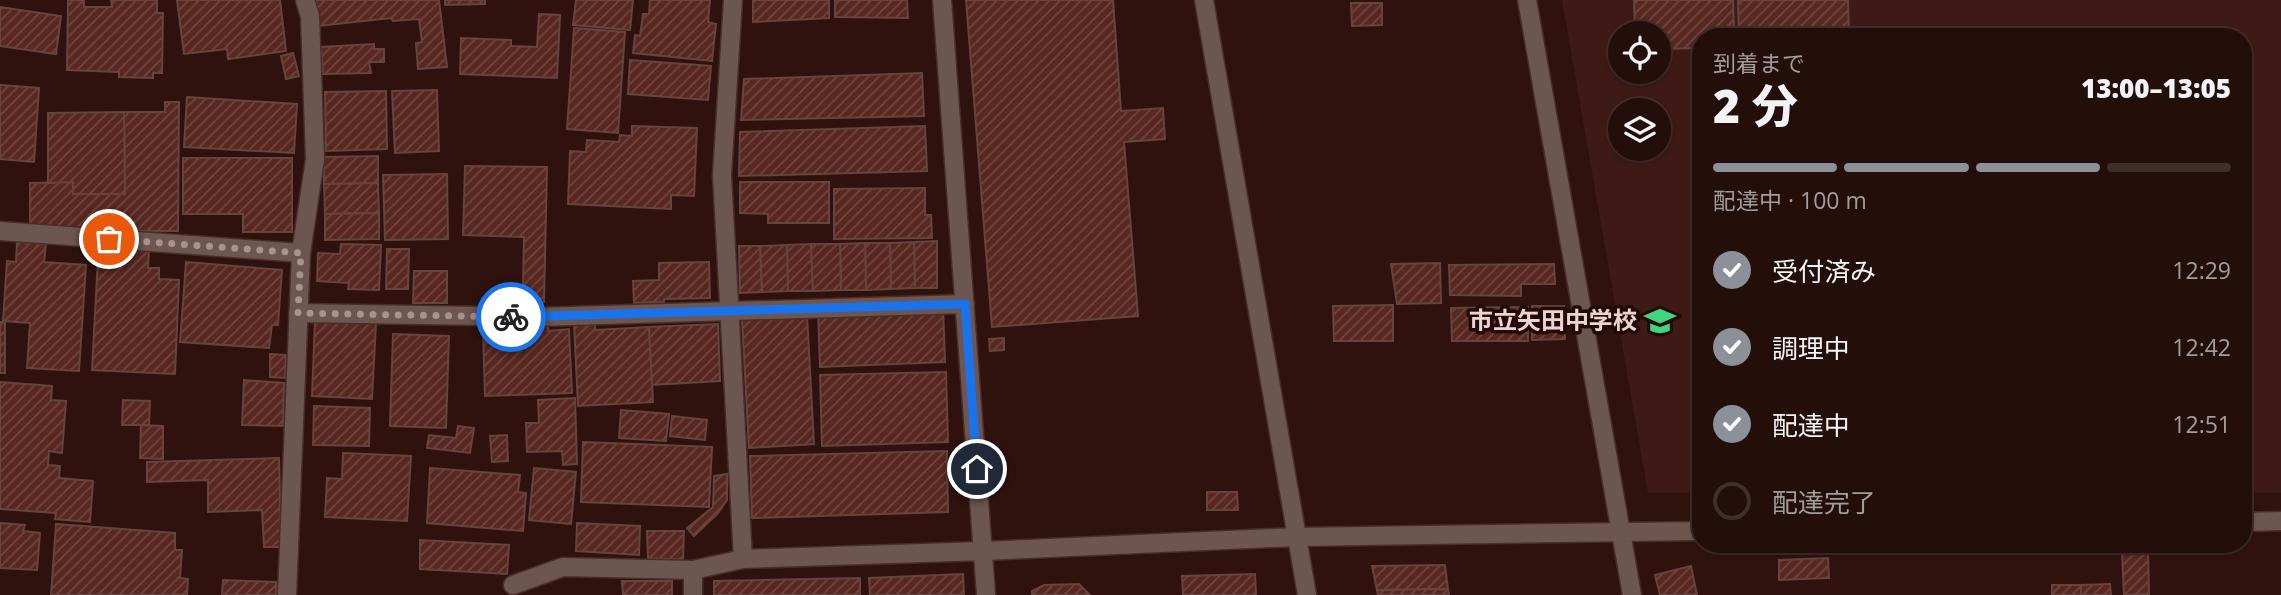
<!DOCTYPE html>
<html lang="ja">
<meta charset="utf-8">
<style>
:root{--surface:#230e0a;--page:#2b1713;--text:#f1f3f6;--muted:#a39c9c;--line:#402e2b;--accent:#8c9099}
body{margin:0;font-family:"Open Sans","Noto Sans JP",sans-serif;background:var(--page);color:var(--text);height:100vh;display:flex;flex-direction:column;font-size:26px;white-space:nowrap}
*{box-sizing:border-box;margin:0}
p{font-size:23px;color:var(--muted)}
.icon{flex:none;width:38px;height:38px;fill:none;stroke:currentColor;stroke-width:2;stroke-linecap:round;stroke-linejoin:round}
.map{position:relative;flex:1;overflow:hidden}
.sheet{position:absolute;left:1692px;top:28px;width:560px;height:525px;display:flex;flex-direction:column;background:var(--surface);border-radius:28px;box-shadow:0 2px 5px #0004,0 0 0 2px var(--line)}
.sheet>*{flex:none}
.fabs{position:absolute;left:1608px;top:21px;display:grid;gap:14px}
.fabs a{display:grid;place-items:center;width:63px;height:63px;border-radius:50%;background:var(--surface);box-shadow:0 2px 5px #0004,0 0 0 2px var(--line);font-size:35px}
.pin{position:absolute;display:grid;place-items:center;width:60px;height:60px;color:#fff;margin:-30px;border:4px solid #fff;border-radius:50%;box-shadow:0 2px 7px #0007}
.courier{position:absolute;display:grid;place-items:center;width:70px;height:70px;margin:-35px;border:5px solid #1a73e8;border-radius:50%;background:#fff;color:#222;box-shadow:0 2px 9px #0007}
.headline em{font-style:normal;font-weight:800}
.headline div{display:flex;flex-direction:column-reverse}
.headline{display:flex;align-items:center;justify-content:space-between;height:119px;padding:0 21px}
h1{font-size:46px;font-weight:800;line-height:52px}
.bar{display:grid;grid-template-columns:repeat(4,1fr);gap:10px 7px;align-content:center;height:84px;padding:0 21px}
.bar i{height:9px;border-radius:5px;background:var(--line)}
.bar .on{background:var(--accent)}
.bar p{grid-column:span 4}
ol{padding:0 21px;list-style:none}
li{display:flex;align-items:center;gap:21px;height:77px}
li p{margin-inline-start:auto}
li .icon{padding:7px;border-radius:50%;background:var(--accent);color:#fff;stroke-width:4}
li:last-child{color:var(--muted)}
li i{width:38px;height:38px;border:4px solid var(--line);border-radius:50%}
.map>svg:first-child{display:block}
</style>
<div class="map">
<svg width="2281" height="595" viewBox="0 0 2281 595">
<defs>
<pattern id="building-hatch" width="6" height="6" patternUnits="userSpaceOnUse" patternTransform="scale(1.75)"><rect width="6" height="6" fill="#582720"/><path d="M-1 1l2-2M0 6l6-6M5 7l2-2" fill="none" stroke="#704540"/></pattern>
</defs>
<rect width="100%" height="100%" fill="#2f120e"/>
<!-- built -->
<path fill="#3d1a15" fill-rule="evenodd" d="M 1562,0 L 2281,0 L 2281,493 L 2244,493 L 2244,37 L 1701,37 L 1701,493 L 1648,493 ZM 1620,33 L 1659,33 L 1659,72 L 1620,72 ZM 1620,110 L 1659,110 L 1659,149 L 1620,149 Z"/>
<!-- building -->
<g fill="url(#building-hatch)" stroke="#65443e" stroke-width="2">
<polygon points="68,0 84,0 84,7 112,7 111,0 157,0 157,13 163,13 162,73 153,73 153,78 119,77 119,72 67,70"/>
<polygon points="177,0 280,0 286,51 228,59 227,49 184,54"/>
<polygon points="316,0 439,0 447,67 418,69 416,43 422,42 419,19 393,21 391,18 319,26"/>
<polygon points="445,0 485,0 485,4 445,5"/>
<polygon points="576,0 633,0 630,30 573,25"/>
<polygon points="650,0 710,0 708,22 716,24 712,61 633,53 635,35 640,36 643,14 649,14"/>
<polygon points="753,0 829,0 829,18 753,22"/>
<polygon points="835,0 907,0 908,18 835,17"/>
<polygon points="966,0 1113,0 1121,111 1163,108 1165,139 1124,142 1138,316 992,327"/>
<polygon points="1634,0 1733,0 1734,33 1723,34 1723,37 1701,37 1701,48 1659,49 1659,33 1635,33"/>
<polygon points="1738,0 1848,0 1849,37 1739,37"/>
<polygon points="1351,3 1382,3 1382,25 1352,26"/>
<polygon points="0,7 61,16 56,54 0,46"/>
<polygon points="539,14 560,15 557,78 460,74 461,38 511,40 511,46 537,47"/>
<polygon points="574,28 625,32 618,133 567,129"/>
<polygon points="374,44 374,49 384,49 384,62 369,62 371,73 323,74 321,47"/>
<polygon points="293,53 299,76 286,79 281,56"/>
<polygon points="630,60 711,66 708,100 628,94"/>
<polygon points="922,73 924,116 741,120 744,79"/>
<polygon points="0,85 39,88 34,162 0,159"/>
<polygon points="437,90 439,151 395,153 392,91"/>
<polygon points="386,91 387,149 326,151 325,92"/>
<polygon points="187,97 297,104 294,153 184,147"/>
<polygon points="165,102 179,102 178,231 30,231 30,183 73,182 73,194 125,194 124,112 165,112"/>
<polygon points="124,112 125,194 73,194 73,182 48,183 48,113"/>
<polygon points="632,126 697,128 694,196 671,195 671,209 568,204 570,151 586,152 587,140 619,142 620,135 632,136"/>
<polygon points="925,126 927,171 739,176 740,132"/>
<polygon points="378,156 378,183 324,184 324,157"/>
<polygon points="183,158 292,158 292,232 243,232 243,214 183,214"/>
<polygon points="465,166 547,167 544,302 502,300 503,285 523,285 524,237 463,235"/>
<polygon points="447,174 448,239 385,240 383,175"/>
<polygon points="740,182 829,182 829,223 768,223 768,214 740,213"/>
<polygon points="378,183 379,213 325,214 324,184"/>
<polygon points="925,188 925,215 931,215 932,238 834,239 834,189"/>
<polygon points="379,213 379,239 325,240 325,214"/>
<polygon points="937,241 937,288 915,288 914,242"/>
<polygon points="17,242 46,244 44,262 86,265 79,371 27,368 30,323 3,321 7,261 16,262"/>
<polygon points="914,242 915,288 891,289 890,243"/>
<polygon points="865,243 890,243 891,289 866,290"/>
<polygon points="865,243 866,290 841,290 840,244"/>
<polygon points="341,244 381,245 379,290 348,289 349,283 317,281 318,253 340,254"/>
<polygon points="811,244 813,291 788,291 787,245"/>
<polygon points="811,244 840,244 841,290 813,291"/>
<polygon points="787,245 788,291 762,292 760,246"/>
<polygon points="739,246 760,246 762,292 740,293"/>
<polygon points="124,249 149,250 148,268 159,268 159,279 179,280 175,374 92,370 98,257 123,259"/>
<polygon points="387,249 409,249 408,289 386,289"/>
<polygon points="186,262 282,270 278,325 272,325 269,348 180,342"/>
<polygon points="709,262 710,298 664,299 664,302 634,303 633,281 659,280 659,263"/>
<polygon points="1440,263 1441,303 1397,304 1391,264"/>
<polygon points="1554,264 1555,284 1521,284 1521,296 1450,295 1449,265"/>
<polygon points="414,271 447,271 447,303 413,303"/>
<polygon points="1393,305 1393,341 1334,341 1333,306"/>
<polygon points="943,306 945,362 820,367 818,310"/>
<polygon points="1532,306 1564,306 1565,339 1532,340"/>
<polygon points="1528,307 1528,341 1452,341 1451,308"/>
<polygon points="807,315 814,444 749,448 742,319"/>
<polygon points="315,320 376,323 372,399 312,396"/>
<polygon points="548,320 548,331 569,329 572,393 485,396 483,332 492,332 492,322"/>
<rect x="0" y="322" width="5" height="51"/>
<polygon points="595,323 595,330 649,327 653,402 578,406 574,324"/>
<polygon points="718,324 720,381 652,385 649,327"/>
<polygon points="393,334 449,336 446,428 390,426"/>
<polygon points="1004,338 1004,350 990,351 989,339"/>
<polygon points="270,354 286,355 285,378 270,377"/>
<polygon points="946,372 948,442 822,446 820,375"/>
<polygon points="244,380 284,383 283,426 242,425"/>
<polygon points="0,382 52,386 51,400 66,401 62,453 49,451 48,465 60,466 59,478 93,481 90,522 55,519 56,513 0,509"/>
<polygon points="575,398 577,464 563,465 562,451 527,452 526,423 539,423 538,400"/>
<polygon points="123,400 150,401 149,425 122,425"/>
<polygon points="314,406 370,408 369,446 313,445"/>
<polygon points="621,410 669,414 666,441 619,438"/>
<polygon points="672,416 707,420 705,440 670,436"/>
<polygon points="141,425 163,426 163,459 140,458"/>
<polygon points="458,426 474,428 470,453 427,448 429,435 456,438"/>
<polygon points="507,435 508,461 492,462 490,436"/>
<polygon points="583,442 712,447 709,507 581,502"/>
<polygon points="947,451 948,512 752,518 750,456"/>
<polygon points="343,453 411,456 407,521 325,517 327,478 342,479"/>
<polygon points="279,458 281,547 264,547 262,510 208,512 208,480 147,482 147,462"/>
<polygon points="430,468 520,475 518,492 526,493 523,531 427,523"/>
<polygon points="534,468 576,472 571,524 529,520"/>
<polygon points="727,474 727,500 718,513 694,536 687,528 713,507 714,476"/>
<polygon points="1207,492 1237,492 1238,510 1207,510"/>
<polygon points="0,523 25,525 23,531 40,533 37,570 0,568"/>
<polygon points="577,523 640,526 639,555 576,551"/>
<polygon points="56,524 175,533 175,550 182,550 180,578 188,579 187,595 51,595"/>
<polygon points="647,531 684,531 683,560 648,558"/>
<polygon points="420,540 509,545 507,574 420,569"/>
<polygon points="2148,550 2149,594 2124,595 2122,552"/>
<polygon points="1828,558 1829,578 1779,580 1779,560"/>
<polygon points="1445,565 1448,589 1377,590 1372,566"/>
<polygon points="1691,566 1697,595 1660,595 1655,575"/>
<polygon points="963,574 964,595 870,595 869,578"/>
<polygon points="1255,574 1256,595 1183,595 1182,576"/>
<polygon points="860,578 860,595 714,595 714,581"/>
<polygon points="223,580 276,582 276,595 222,595"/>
<polygon points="622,581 672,581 672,595 623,595"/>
<polygon points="1079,584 1090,595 1032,595 1032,591 1044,585"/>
<polygon points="2110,584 2111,595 2081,595 2081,585"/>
<rect x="2052" y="585" width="29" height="10"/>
<polygon points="1448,589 1449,595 1378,595 1377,590"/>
</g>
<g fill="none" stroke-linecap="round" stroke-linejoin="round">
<defs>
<g id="minor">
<polyline points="733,0 722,175 743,559"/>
<polyline points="942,0 986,595"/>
<polyline points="1527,0 1632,595"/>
<polyline points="0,231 301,253"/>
<polyline points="298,313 537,317 965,304"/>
<polyline points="2244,522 2281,521"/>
<polyline points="513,585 563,567 693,570"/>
<polyline points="287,595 301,253 315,159 310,16 305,0"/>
<polyline points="693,595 693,570 743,559 984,551 1296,537 1701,531"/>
</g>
<polyline id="tertiary" points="1204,0 1307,595"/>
</defs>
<!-- minor casing -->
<use href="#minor" stroke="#492d29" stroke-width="21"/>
<!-- tertiary casing -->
<use href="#tertiary" stroke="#492d29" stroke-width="21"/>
<!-- minor -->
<use href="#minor" stroke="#6d5550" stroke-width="18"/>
<!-- tertiary -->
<use href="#tertiary" stroke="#6d5550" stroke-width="18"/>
</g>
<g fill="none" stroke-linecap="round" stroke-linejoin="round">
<!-- done -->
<polyline stroke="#a9918d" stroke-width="7" stroke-dasharray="0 12.6" points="109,239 301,253 298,313 511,317"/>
<!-- route -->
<polyline stroke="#1a73e8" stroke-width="9" points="511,317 965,304 977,469"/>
</g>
<!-- icons -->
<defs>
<symbol id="school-bare" viewBox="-9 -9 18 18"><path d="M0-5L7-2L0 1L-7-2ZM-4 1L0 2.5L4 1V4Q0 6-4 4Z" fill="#3ed77d" stroke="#240906" stroke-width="2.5" paint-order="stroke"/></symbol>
</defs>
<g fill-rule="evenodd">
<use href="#school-bare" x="1638" y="299" width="44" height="44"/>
</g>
<g text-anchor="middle" stroke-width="7" stroke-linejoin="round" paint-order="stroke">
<!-- poi labels -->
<g font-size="24" font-weight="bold" fill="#ead5d2" stroke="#240906" text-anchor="end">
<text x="1637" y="329">市立矢田中学校</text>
</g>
</g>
</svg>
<div class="fabs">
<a><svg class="icon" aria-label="locate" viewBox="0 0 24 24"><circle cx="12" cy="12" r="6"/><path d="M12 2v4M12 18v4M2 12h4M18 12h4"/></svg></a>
<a><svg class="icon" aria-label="layers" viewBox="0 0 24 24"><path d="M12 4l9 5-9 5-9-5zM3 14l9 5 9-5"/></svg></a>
</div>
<div class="pin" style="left:109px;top:239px;background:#ea580c"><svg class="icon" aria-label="bag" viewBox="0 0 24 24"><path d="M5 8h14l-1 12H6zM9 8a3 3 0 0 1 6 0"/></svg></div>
<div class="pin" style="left:977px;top:469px;background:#1f2937"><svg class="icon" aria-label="home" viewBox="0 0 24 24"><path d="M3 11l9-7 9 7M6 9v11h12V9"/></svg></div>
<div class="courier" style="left:511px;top:317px"><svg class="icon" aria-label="bike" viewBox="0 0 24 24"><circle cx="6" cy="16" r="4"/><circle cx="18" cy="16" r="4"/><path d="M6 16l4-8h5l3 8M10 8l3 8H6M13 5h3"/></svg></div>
<section class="sheet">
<div class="headline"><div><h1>2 分</h1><p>到着まで</p></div><em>13:00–13:05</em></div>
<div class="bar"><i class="on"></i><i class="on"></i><i class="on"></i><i></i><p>配達中 · 100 m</p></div>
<ol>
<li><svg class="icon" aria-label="check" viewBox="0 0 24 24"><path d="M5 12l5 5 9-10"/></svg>受付済み<p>12:29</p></li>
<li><svg class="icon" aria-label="check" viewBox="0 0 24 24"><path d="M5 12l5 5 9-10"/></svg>調理中<p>12:42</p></li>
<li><svg class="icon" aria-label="check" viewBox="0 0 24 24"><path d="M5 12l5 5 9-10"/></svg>配達中<p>12:51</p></li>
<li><i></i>配達完了</li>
</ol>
</section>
</div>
